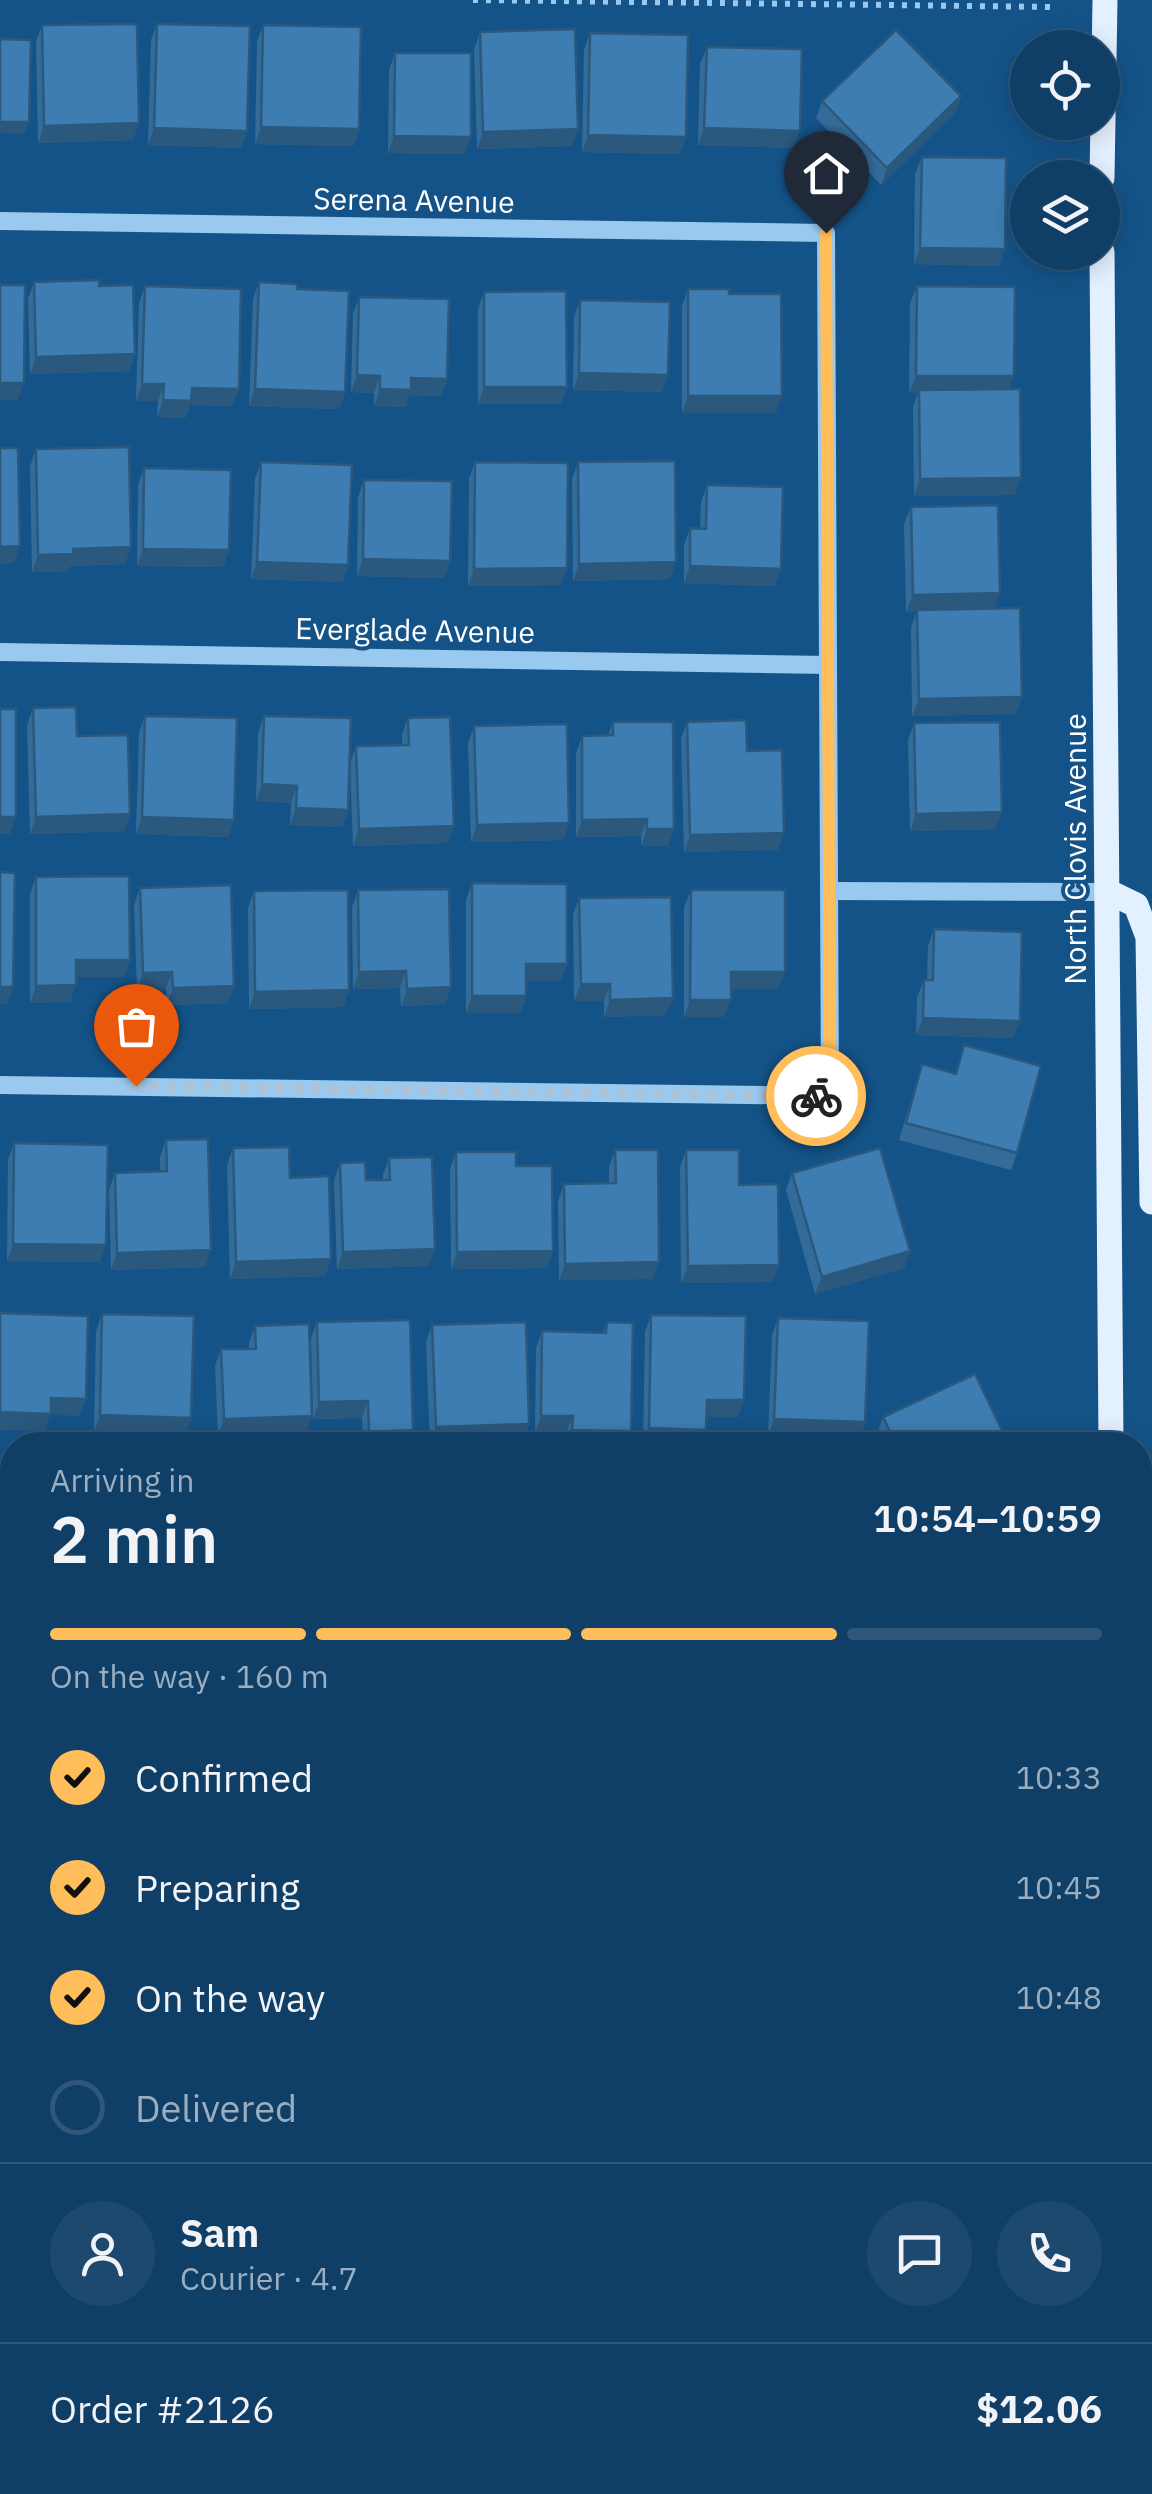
<!DOCTYPE html>
<meta charset="utf-8">
<style>
:root{--surface:#0f3e66;--page:#1d496f;--text:#f1f3f6;--muted:#9baebf;--line:#2f577a;--accent:#ffbe59}
body{margin:0;font-family:"IBM Plex Sans",sans-serif;background:var(--page);color:var(--text);height:100vh;display:flex;flex-direction:column;font-size:38px;white-space:nowrap}
*{box-sizing:border-box;margin:0}
p{font-size:32px;color:var(--muted)}
.icon{flex:none;width:55px;height:55px;fill:none;stroke:currentColor;stroke-width:2;stroke-linecap:round;stroke-linejoin:round}
.map{position:relative;flex:1;overflow:hidden}
.side{position:absolute;left:0px;top:1432px;width:1152px;height:1062px;display:flex;flex-direction:column;background:var(--surface);border-radius:40px 40px 0 0;box-shadow:0 5px 25px #0003,0 0 0 2px var(--line)}
.side>*{flex:none}
.controls{position:absolute;left:1010px;top:30px;display:grid;gap:20px}
.controls a{display:grid;place-items:center;width:110px;height:110px;border-radius:50%;background:var(--surface);box-shadow:0 5px 25px #0003,0 0 0 2px var(--line);font-size:50px}
.pin{position:absolute;display:grid;place-items:center;width:85px;height:85px;color:#fff;margin:-102px -42px;border-radius:50% 50% 50% 0;rotate:-45deg;box-shadow:0 0 10px #0007}
.pin .icon{rotate:45deg}
.courier{position:absolute;display:grid;place-items:center;width:100px;height:100px;margin:-50px;border:8px solid #ffbe59;border-radius:50%;background:#fff;color:#222;box-shadow:0 2px 12px #0007}
.head em{font-style:normal;font-weight:600}
.head div{display:flex;flex-direction:column-reverse}
.head{display:flex;align-items:center;justify-content:space-between;height:170px;padding:0 50px}
h1{font-size:65px;font-weight:600;line-height:75px}
.bar{display:grid;grid-template-columns:repeat(4,1fr);gap:15px 10px;align-content:center;height:120px;padding:0 50px}
.bar i{height:12px;border-radius:8px;background:var(--line)}
.bar .current{background:var(--accent)}
.bar p{grid-column:span 4}
.line{display:flex;align-items:center;gap:25px;padding:0 50px;border-top:2px solid var(--line)}
.line div{flex:1}
.round{display:grid;place-items:center;flex:none;width:105px;height:105px;border-radius:52px;background:var(--page)}
ol{padding:0 50px;list-style:none}
li{display:flex;align-items:center;gap:30px;height:110px}
li p{margin-inline-start:auto}
li .icon{padding:10px;border-radius:50%;background:var(--accent);color:#111;stroke-width:4}
li:last-child{color:var(--muted)}
li i{width:55px;height:55px;border:5px solid var(--line);border-radius:50%}
.map>svg:first-child{display:block}
</style>
<div class="map">
<svg width="1152" height="2494" viewBox="0 0 1152 2494">
<rect width="100%" height="100%" fill="#145388"/>
<g fill="none" stroke-linecap="round" stroke-linejoin="round">
<!-- path -->
<polyline stroke="#9ac9ef" stroke-width="6" stroke-dasharray="5 8" stroke-linecap="butt" points="473,0 1052,7"/>
<!-- minor -->
<g stroke="#9ac9ef" stroke-width="18">
<polyline points="0,221 826,233 830,1096 0,1085"/>
<polyline points="0,652 828,665"/>
<polyline points="829,891 1109,892"/>
<polyline points="0,1509 12,1509"/>
<polyline points="0,1944 12,1944"/>
<polyline points="1140,2173 1152,2173"/>
<polyline points="0,2401 12,2402"/>
<polyline points="803,2494 804,2482"/>
</g>
<!-- major -->
<g stroke="#e3f0ff" stroke-width="25">
<polyline points="1102,178 1105,0"/>
<polyline points="1102,252 1111,1445"/>
<polyline points="1109,892 1136,905 1148,937 1152,1202"/>
<polyline points="1108,2494 1108,2482"/>
</g>
</g>
<!-- wall -->
<g fill="#346c99">
<polygon points="157,24 241,148 148,145 151,40"/>
<polygon points="42,25 133,140 38,143 36,42"/>
<polygon points="263,25 359,129 353,146 255,144 257,42"/>
<polygon points="480,32 572,146 477,149 474,49"/>
<polygon points="590,33 680,154 582,152 584,50"/>
<polygon points="707,47 793,148 698,145 700,64"/>
<polygon points="395,53 465,154 388,153 389,70"/>
<polygon points="961,96 955,113 881,185 816,118 822,101"/>
<polygon points="922,157 1005,249 999,266 914,264 915,174"/>
<polygon points="34,282 99,286 135,354 129,371 30,374 28,299"/>
<polygon points="259,282 297,289 345,392 339,409 249,406 253,299"/>
<polygon points="145,286 233,406 190,405 185,418 157,417 158,401 136,401 139,303"/>
<polygon points="917,286 1009,389 1015,495 914,496 913,407 918,393 909,393 910,303"/>
<polygon points="688,289 729,294 776,413 682,413 682,306"/>
<polygon points="484,292 567,387 561,404 478,404 478,309"/>
<polygon points="359,297 447,379 441,396 409,395 405,407 374,406 374,393 351,392 353,314"/>
<polygon points="580,300 662,392 573,390 574,317"/>
<polygon points="36,449 125,564 70,566 68,571 32,572 30,466"/>
<polygon points="261,462 348,565 342,582 251,579 255,479"/>
<polygon points="475,462 567,568 561,585 468,586 469,479"/>
<polygon points="578,462 670,579 573,581 572,479"/>
<polygon points="144,468 229,550 223,567 137,566 138,485"/>
<polygon points="364,480 450,561 444,578 357,576 358,497"/>
<polygon points="707,485 781,569 775,586 684,583 684,545 690,528 700,528 701,502"/>
<polygon points="911,507 994,608 1016,714 912,716 911,627 917,611 906,612 904,524"/>
<polygon points="33,708 77,736 130,814 124,831 30,834 27,725"/>
<polygon points="145,716 234,820 228,837 136,834 139,733"/>
<polygon points="264,716 348,810 342,827 290,825 291,803 256,801 258,733"/>
<polygon points="408,718 454,826 448,843 353,846 350,763 356,746 402,745 402,735"/>
<polygon points="613,722 668,846 641,846 641,836 576,837 576,753 582,736 608,735"/>
<polygon points="687,722 747,751 784,833 778,850 684,852 681,739"/>
<polygon points="914,723 996,829 910,831 908,740"/>
<polygon points="474,726 569,823 563,840 471,842 468,743"/>
<polygon points="36,877 130,960 124,977 76,977 70,1002 30,1003 30,894"/>
<polygon points="472,883 567,964 560,981 526,981 526,996 520,1013 466,1013 466,900"/>
<polygon points="140,888 234,986 228,1003 167,1005 166,989 137,990 134,905"/>
<polygon points="358,890 451,987 445,1004 401,1006 400,988 353,989 352,907"/>
<polygon points="691,890 778,989 731,989 724,1017 684,1017 684,907"/>
<polygon points="254,891 349,990 343,1007 249,1009 248,908"/>
<polygon points="579,898 666,1015 604,1017 604,1001 574,1001 573,915"/>
<polygon points="934,929 1020,1021 1013,1038 916,1035 917,997 924,980 927,980 928,946"/>
<polygon points="964,1045 1017,1153 1011,1170 899,1140 922,1064 955,1073"/>
<polygon points="166,1140 205,1267 111,1270 109,1190 115,1173 160,1171 160,1157"/>
<polygon points="14,1143 100,1262 7,1261 8,1160"/>
<polygon points="233,1148 290,1178 331,1259 325,1276 230,1279 227,1165"/>
<polygon points="615,1150 653,1279 559,1280 558,1201 564,1184 609,1183 609,1167"/>
<polygon points="686,1150 739,1185 773,1282 681,1283 680,1167"/>
<polygon points="456,1152 516,1166 553,1251 547,1268 451,1269 450,1169"/>
<polygon points="389,1158 429,1266 337,1269 334,1180 340,1163 366,1180 383,1180 383,1175"/>
<polygon points="792,1173 910,1251 904,1268 815,1294 786,1190"/>
<polygon points="102,1314 191,1418 185,1435 94,1432 96,1331"/>
<polygon points="651,1315 738,1417 706,1417 706,1430 701,1445 643,1445 645,1332"/>
<polygon points="778,1318 865,1422 859,1439 768,1436 772,1335"/>
<polygon points="317,1322 413,1430 408,1445 363,1445 362,1418 313,1419 311,1339"/>
<polygon points="607,1322 631,1431 626,1445 566,1445 566,1433 535,1433 536,1348 542,1331 603,1333"/>
<polygon points="432,1325 529,1424 523,1441 430,1444 426,1342"/>
<polygon points="255,1326 306,1433 218,1436 215,1366 221,1349 249,1349 249,1343"/>
<polygon points="883,1417 1009,1445 882,1445 877,1434"/>
<rect x="122" y="2482" width="125" height="12"/>
<polygon points="257,2482 375,2482 375,2494 254,2494"/>
<polygon points="387,2482 503,2482 503,2494 385,2494"/>
<polygon points="510,2482 627,2482 628,2494 508,2494"/>
<rect x="636" y="2482" width="127" height="12"/>
<polygon points="885,2482 993,2482 993,2494 886,2494"/>
</g>
<!-- shaded-wall -->
<g fill="#2b587d">
<polygon points="961,96 955,113 881,185 887,168"/>
<polygon points="0,122 29,122 25,134 0,133"/>
<polygon points="139,123 133,140 38,143 44,126"/>
<polygon points="261,127 359,129 353,146 255,144"/>
<polygon points="154,128 247,131 241,148 148,145"/>
<polygon points="704,128 800,131 793,148 698,145"/>
<polygon points="578,129 572,146 477,149 483,132"/>
<polygon points="588,135 686,137 680,154 582,152"/>
<polygon points="394,136 471,137 465,154 388,153"/>
<polygon points="920,248 1005,249 999,266 914,264"/>
<polygon points="135,354 129,371 30,374 36,357"/>
<polygon points="579,373 668,375 662,392 573,390"/>
<polygon points="357,375 380,376 374,393 351,392"/>
<polygon points="916,376 1014,376 1007,393 909,393"/>
<polygon points="411,378 447,379 441,396 409,395 405,407 374,406 380,389"/>
<polygon points="0,383 24,383 18,400 0,400"/>
<polygon points="142,384 164,384 158,401 136,401"/>
<polygon points="484,387 567,387 561,404 478,404"/>
<polygon points="192,388 239,389 233,406 190,405 185,418 157,417 163,400"/>
<polygon points="255,389 345,392 339,409 249,406"/>
<polygon points="688,396 782,396 776,413 682,413"/>
<polygon points="1021,478 1015,495 914,496 920,479"/>
<polygon points="20,546 14,563 0,564 0,547"/>
<polygon points="131,547 125,564 70,566 68,571 32,572 38,555 73,549"/>
<polygon points="143,549 229,550 223,567 137,566"/>
<polygon points="363,559 450,561 444,578 357,576"/>
<polygon points="257,562 348,565 342,582 251,579"/>
<polygon points="676,562 670,579 573,581 579,564"/>
<polygon points="690,566 781,569 775,586 684,583"/>
<polygon points="567,568 561,585 468,586 474,569"/>
<polygon points="1000,593 993,610 906,612 913,595"/>
<polygon points="1022,697 1016,714 912,716 919,699"/>
<polygon points="262,784 297,786 291,803 256,801"/>
<polygon points="296,808 348,810 342,827 290,825"/>
<polygon points="1002,812 996,829 910,831 916,814"/>
<polygon points="130,814 124,831 30,834 36,817"/>
<polygon points="0,817 16,817 10,834 0,834"/>
<polygon points="142,817 234,820 228,837 136,834"/>
<polygon points="647,819 641,836 576,837 582,820"/>
<polygon points="569,823 563,840 471,842 477,825"/>
<polygon points="454,826 448,843 353,846 359,829"/>
<polygon points="647,829 674,829 668,846 641,846"/>
<polygon points="784,833 778,850 684,852 690,835"/>
<polygon points="76,960 130,960 124,977 70,977"/>
<polygon points="526,964 567,964 560,981 520,981"/>
<polygon points="406,971 400,988 353,989 359,972"/>
<polygon points="172,972 166,989 137,990 143,973"/>
<polygon points="731,972 785,972 778,989 725,989"/>
<polygon points="581,984 610,984 604,1001 574,1001"/>
<polygon points="76,985 70,1002 30,1003 36,986"/>
<polygon points="234,986 228,1003 167,1005 173,988"/>
<polygon points="0,987 13,987 7,1004 0,1004"/>
<polygon points="451,987 445,1004 401,1006 407,989"/>
<polygon points="349,990 343,1007 249,1009 255,992"/>
<polygon points="472,996 526,996 520,1013 466,1013"/>
<polygon points="673,998 666,1015 604,1017 610,1000"/>
<polygon points="690,1000 731,1000 724,1017 684,1017"/>
<polygon points="923,1018 1020,1021 1013,1038 916,1035"/>
<polygon points="13,1244 106,1245 100,1262 7,1261"/>
<polygon points="435,1249 429,1266 337,1269 343,1252"/>
<polygon points="211,1250 205,1267 111,1270 117,1253"/>
<polygon points="553,1251 547,1268 451,1269 457,1252"/>
<polygon points="910,1251 904,1268 815,1294 822,1277"/>
<polygon points="331,1259 325,1276 230,1279 236,1262"/>
<polygon points="659,1262 653,1279 559,1280 565,1264"/>
<polygon points="779,1265 773,1282 681,1283 688,1266"/>
<polygon points="51,1398 86,1399 80,1416 50,1415 45,1431 0,1430 0,1412"/>
<polygon points="707,1400 744,1400 738,1417 700,1417"/>
<polygon points="368,1401 362,1418 313,1419 319,1402"/>
<polygon points="100,1415 191,1418 185,1435 94,1432"/>
<polygon points="312,1416 306,1433 218,1436 224,1419"/>
<polygon points="541,1416 573,1416 566,1433 535,1433"/>
<polygon points="774,1419 865,1422 859,1439 768,1436"/>
<polygon points="529,1424 523,1441 430,1444 436,1427"/>
<polygon points="649,1428 706,1430 701,1445 643,1445"/>
<polygon points="413,1430 408,1445 364,1445 369,1432"/>
<polygon points="572,1430 631,1431 626,1445 567,1445"/>
<polygon points="0,2110 12,2110 7,2127 0,2127"/>
<polygon points="0,2288 9,2288 3,2305 0,2305"/>
</g>
<!-- building -->
<g fill="#3d7db2" stroke="#2b587d" stroke-width="2.5">
<polygon points="137,24 139,123 44,126 42,25"/>
<polygon points="157,24 250,26 247,131 154,128"/>
<polygon points="263,25 361,27 359,129 261,127"/>
<polygon points="575,29 578,129 483,132 480,32"/>
<polygon points="896,30 961,96 887,168 822,101"/>
<polygon points="590,33 688,35 686,137 588,135"/>
<polygon points="0,39 31,40 29,122 0,122"/>
<polygon points="707,47 802,49 800,131 704,128"/>
<polygon points="395,53 471,53 471,137 394,136"/>
<polygon points="922,157 1006,158 1005,249 920,248"/>
<polygon points="99,280 99,286 133,285 135,354 36,357 34,282"/>
<polygon points="259,282 297,284 297,289 349,291 345,392 255,389"/>
<polygon points="0,285 25,285 24,383 0,383"/>
<polygon points="145,286 241,289 239,389 192,388 191,401 163,400 164,384 142,384"/>
<polygon points="917,286 1015,287 1014,376 916,376"/>
<polygon points="688,289 729,289 729,294 781,294 782,396 688,396"/>
<polygon points="566,291 567,387 484,387 484,292"/>
<polygon points="359,297 449,299 447,379 411,378 411,390 380,389 380,376 357,375"/>
<polygon points="580,300 670,302 668,375 579,373"/>
<polygon points="1020,389 1021,478 920,479 919,390"/>
<polygon points="129,447 131,547 73,549 74,554 38,555 36,449"/>
<polygon points="0,448 18,448 20,546 0,547"/>
<polygon points="675,461 676,562 579,564 578,462"/>
<polygon points="261,462 352,465 348,565 257,562"/>
<polygon points="475,462 568,463 567,568 474,569"/>
<polygon points="144,468 231,470 229,550 143,549"/>
<polygon points="364,480 452,481 450,561 363,559"/>
<polygon points="707,485 783,487 781,569 690,566 690,528 706,529"/>
<polygon points="998,505 1000,593 913,595 911,507"/>
<polygon points="1020,608 1022,697 919,699 917,610"/>
<polygon points="76,707 77,736 128,735 130,814 36,817 33,708"/>
<rect x="0" y="709" width="16" height="108"/>
<polygon points="145,716 237,718 234,820 142,817"/>
<polygon points="264,716 351,718 348,810 296,808 297,786 262,784"/>
<polygon points="450,717 454,826 359,829 356,746 409,745 408,718"/>
<polygon points="746,720 747,751 782,750 784,833 690,835 687,722"/>
<polygon points="613,722 673,722 674,829 647,829 647,819 582,820 582,736 613,735"/>
<polygon points="1000,722 1002,812 916,814 914,723"/>
<polygon points="567,724 569,823 477,825 474,726"/>
<polygon points="0,872 15,873 13,987 0,987"/>
<polygon points="129,876 130,960 76,960 76,985 36,986 36,877"/>
<polygon points="472,883 567,884 567,964 526,964 526,996 472,996"/>
<polygon points="231,885 234,986 173,988 172,972 143,973 140,888"/>
<polygon points="449,889 451,987 407,989 406,971 359,972 358,890"/>
<polygon points="348,890 349,990 255,992 254,891"/>
<polygon points="691,890 785,890 785,972 731,972 731,1000 690,1000"/>
<polygon points="671,897 673,998 610,1000 610,984 581,984 579,898"/>
<polygon points="934,929 1022,932 1020,1021 923,1018 924,980 933,980"/>
<polygon points="964,1045 1041,1066 1017,1153 906,1123 922,1064 956,1074"/>
<polygon points="208,1139 211,1250 117,1253 115,1173 167,1171 166,1140"/>
<polygon points="14,1143 108,1145 106,1245 13,1244"/>
<polygon points="289,1147 290,1178 329,1176 331,1259 236,1262 233,1148"/>
<polygon points="880,1148 910,1251 822,1277 792,1173"/>
<polygon points="615,1150 658,1150 659,1262 565,1264 564,1184 616,1183"/>
<polygon points="686,1150 739,1150 739,1185 778,1184 779,1265 688,1266"/>
<polygon points="456,1152 516,1152 516,1166 552,1166 553,1251 457,1252"/>
<polygon points="432,1157 435,1249 343,1252 340,1163 365,1162 366,1180 390,1180 389,1158"/>
<polygon points="0,1313 88,1316 86,1399 51,1398 51,1414 0,1412"/>
<polygon points="102,1314 194,1316 191,1418 100,1415"/>
<polygon points="651,1315 746,1316 744,1400 707,1400 706,1430 649,1428"/>
<polygon points="778,1318 869,1321 865,1422 774,1419"/>
<polygon points="410,1320 413,1430 369,1432 368,1401 319,1402 317,1322"/>
<polygon points="526,1322 529,1424 436,1427 432,1325"/>
<polygon points="607,1322 633,1323 631,1431 572,1430 573,1416 541,1416 542,1331 606,1333"/>
<polygon points="309,1324 312,1416 224,1419 221,1349 256,1349 255,1326"/>
<polygon points="975,1374 1009,1445 896,1445 883,1417"/>
<polygon points="0,1573 1,1573 0,1672"/>
<polygon points="0,1738 2,1848 0,1848"/>
<rect x="0" y="2002" width="12" height="108"/>
<rect x="0" y="2188" width="9" height="100"/>
<polygon points="2,2475 12,2475 12,2482 99,2482 99,2494 2,2494"/>
<rect x="128" y="2482" width="119" height="12"/>
<rect x="260" y="2482" width="115" height="12"/>
<rect x="392" y="2482" width="111" height="12"/>
<polygon points="514,2482 627,2482 628,2494 514,2494"/>
<polygon points="642,2482 763,2482 763,2494 641,2494"/>
<rect x="892" y="2482" width="101" height="12"/>
</g>
<g fill="none" stroke-linecap="round" stroke-linejoin="round">
<!-- done -->
<polyline stroke="#adc3d5" stroke-width="10" stroke-dasharray="0 18" points="136,1086 816,1096"/>
<!-- route -->
<polyline stroke="#ffbe59" stroke-width="12" points="816,1096 830,1096 826,233"/>
</g>
<g text-anchor="middle" stroke-width="8" stroke-linejoin="round" paint-order="stroke">
<!-- street labels -->
<g font-size="30" fill="#fff" stroke="#145388">
<text transform="translate(414 201) rotate(1)" y="10">Serena Avenue</text>
<text transform="translate(415 631) rotate(1)" y="10">Everglade Avenue</text>
<text transform="translate(1076 849) rotate(-90)" y="10">North Clovis Avenue</text>
</g>
</g>
</svg>
<div class="controls">
<a><svg class="icon" aria-label="locate" viewBox="0 0 24 24"><circle cx="12" cy="12" r="6"/><path d="M12 2v4M12 18v4M2 12h4M18 12h4"/></svg></a>
<a><svg class="icon" aria-label="layers" viewBox="0 0 24 24"><path d="M12 4l9 5-9 5-9-5zM3 14l9 5 9-5"/></svg></a>
</div>
<div class="pin" style="left:136px;top:1086px;background:#ea580c"><svg class="icon" aria-label="bag" viewBox="0 0 24 24"><path d="M5 8h14l-1 12H6zM9 8a3 3 0 0 1 6 0"/></svg></div>
<div class="pin" style="left:826px;top:233px;background:#1f2937"><svg class="icon" aria-label="home" viewBox="0 0 24 24"><path d="M3 11l9-7 9 7M6 9v11h12V9"/></svg></div>
<div class="courier" style="left:816px;top:1096px"><svg class="icon" aria-label="bike" viewBox="0 0 24 24"><circle cx="6" cy="16" r="4"/><circle cx="18" cy="16" r="4"/><path d="M6 16l4-8h5l3 8M10 8l3 8H6M13 5h3"/></svg></div>
<section class="side">
<div class="head"><div><h1>2 min</h1><p>Arriving in</p></div><em>10:54–10:59</em></div>
<div class="bar"><i class="current"></i><i class="current"></i><i class="current"></i><i></i><p>On the way · 160 m</p></div>
<ol>
<li><svg class="icon" aria-label="check" viewBox="0 0 24 24"><path d="M5 12l5 5 9-10"/></svg>Confirmed<p>10:33</p></li>
<li><svg class="icon" aria-label="check" viewBox="0 0 24 24"><path d="M5 12l5 5 9-10"/></svg>Preparing<p>10:45</p></li>
<li><svg class="icon" aria-label="check" viewBox="0 0 24 24"><path d="M5 12l5 5 9-10"/></svg>On the way<p>10:48</p></li>
<li><i></i>Delivered</li>
</ol>
<div class="line" style="height:180px"><a class="round"><svg class="icon" aria-label="person" viewBox="0 0 24 24"><circle cx="12" cy="8" r="4"/><path d="M4 21q1-7 8-7t8 7"/></svg></a><div><b>Sam</b><p>Courier · 4.7</p></div><a class="round"><svg class="icon" aria-label="chat" viewBox="0 0 24 24"><path d="M4 5h16v11H9l-5 4z"/></svg></a><a class="round"><svg class="icon" aria-label="phone" viewBox="0 0 24 24"><path d="M5 4h4l2 5-3 2q2 4 5 5l2-3 5 2v4C11 20 4 13 5 4z"/></svg></a></div>
<div class="line" style="height:130px"><div>Order #2126</div><b>$12.06</b></div>
</section>
</div>
